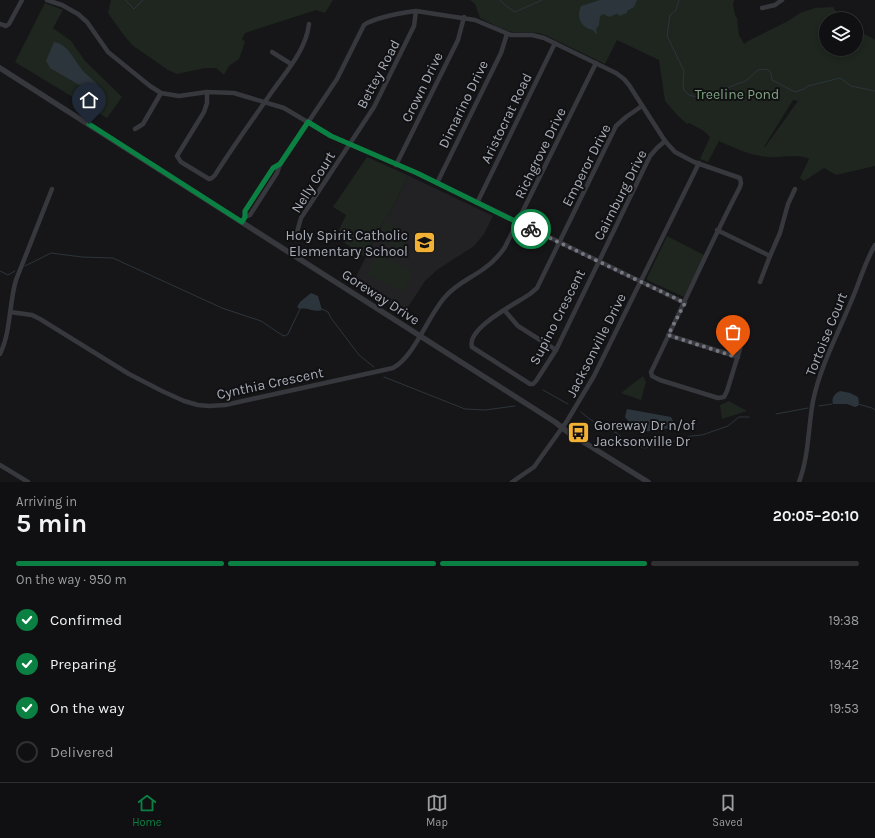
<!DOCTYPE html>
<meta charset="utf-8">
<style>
:root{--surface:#101012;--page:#19191b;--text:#f1f3f6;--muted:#9c9d9f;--line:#303032;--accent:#0b8043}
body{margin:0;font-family:Karla,sans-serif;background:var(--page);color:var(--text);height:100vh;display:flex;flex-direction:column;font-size:15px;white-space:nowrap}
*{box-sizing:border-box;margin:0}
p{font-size:13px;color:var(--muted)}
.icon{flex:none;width:22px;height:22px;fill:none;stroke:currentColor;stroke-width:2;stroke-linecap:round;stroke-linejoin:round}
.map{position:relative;height:482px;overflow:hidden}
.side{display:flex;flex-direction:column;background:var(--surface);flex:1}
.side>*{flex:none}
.fabs{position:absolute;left:819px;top:12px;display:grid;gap:8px}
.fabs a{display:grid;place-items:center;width:44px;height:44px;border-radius:50%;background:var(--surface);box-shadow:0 2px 6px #0003,0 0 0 1px var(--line);font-size:20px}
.pin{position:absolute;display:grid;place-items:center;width:34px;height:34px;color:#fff;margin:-41px -17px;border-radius:50% 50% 50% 0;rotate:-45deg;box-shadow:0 0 4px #0007}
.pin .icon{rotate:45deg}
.courier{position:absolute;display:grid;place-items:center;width:40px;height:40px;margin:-20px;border:3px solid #0b8043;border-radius:50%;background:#fff;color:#222;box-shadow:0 1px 5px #0007}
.head em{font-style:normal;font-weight:700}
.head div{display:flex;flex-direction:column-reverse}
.head{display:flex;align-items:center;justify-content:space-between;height:68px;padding:0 16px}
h1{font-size:26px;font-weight:700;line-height:30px}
.bar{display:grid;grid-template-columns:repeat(4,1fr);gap:6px 4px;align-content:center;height:48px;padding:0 16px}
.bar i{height:5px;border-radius:3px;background:var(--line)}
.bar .current{background:var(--accent)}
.bar p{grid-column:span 4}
ol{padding:0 16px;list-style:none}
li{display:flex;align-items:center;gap:12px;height:44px}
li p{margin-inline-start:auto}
li .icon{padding:4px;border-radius:50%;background:var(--accent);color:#fff;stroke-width:4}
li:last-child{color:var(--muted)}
li i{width:22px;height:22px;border:2px solid var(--line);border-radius:50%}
.tab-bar{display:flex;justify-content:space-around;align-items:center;height:56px;border-top:1px solid var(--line);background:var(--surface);font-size:11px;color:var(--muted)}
.tab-bar a{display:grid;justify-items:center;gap:2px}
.tab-bar .current{color:var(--accent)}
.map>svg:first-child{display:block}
</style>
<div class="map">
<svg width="875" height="482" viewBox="0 0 875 482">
<rect width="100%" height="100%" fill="#161618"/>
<!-- built -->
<polygon fill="#222225" points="405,174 493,216 484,234 474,246 437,270 425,281 404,313 354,281 384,220 390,213 407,178"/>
<!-- green -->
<g fill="#1e261f" fill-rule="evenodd">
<polygon points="111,0 333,0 325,13 316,10 245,33 242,39 245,42 239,59 229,66 224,75 216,68 205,68 177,74 168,70 132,45 123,34 108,13"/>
<path d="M 470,0 L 734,0 L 733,5 L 735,15 L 737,18 L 739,35 L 744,44 L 748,41 L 788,21 L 800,13 L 815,8 L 833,7 L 837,13 L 842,19 L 826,19 L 826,49 L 856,49 L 856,44 L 857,45 L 856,43 L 856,29 L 875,40 L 875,166 L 836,175 L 824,168 L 804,181 L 800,178 L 809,159 C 798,153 782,158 769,157 C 751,156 735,148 719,141 L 708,162 L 700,159 L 710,137 L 704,131 L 689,123 L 687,124 L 679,117 L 665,101 L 659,60 L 617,40 L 605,64 L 545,35 C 534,31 524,33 513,32 C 501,30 491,23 480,18 L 475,4 ZM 793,100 L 798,101 L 765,147 L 764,147 Z"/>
<polygon points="45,3 63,10 53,28 71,41 85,61 122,97 107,118 15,62"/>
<polygon points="367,157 405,174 407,178 390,213 384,220 365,257 336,237 346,215 333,207"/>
<polygon points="385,221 410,234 401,250 378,238"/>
<polygon points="667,236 704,255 684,297 647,280 647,278"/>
<polygon points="377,254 413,272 403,291 367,274"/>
<polygon points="643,376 646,382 641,400 621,393"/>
<polygon points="729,401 747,411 722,419 720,405"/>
</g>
<!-- water -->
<g fill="#2c353c">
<path d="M 600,0 L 637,0 L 634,7 L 627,11 L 627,13 L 619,16 L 618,14 C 611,14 612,20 604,14 L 600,16 L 599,25 L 596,29 L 597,33 L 596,34 L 593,30 C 581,28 576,17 581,6 Z"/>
<path d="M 54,42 C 69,44 75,63 85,73 C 90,77 94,81 99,86 L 98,92 L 93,93 L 50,68 L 46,61 Z"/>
<path d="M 311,293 L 318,296 L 322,310 C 315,313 307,307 300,309 L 297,307 L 300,302 Z"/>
<path d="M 840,391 L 850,393 L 858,397 L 859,402 L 858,406 L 855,407 L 847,404 L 833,404 C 831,398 835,393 840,391 Z"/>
<path d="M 627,409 L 671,417 L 673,421 L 670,428 C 650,432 639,436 625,417 Z"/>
</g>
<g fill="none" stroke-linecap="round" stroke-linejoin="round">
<!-- stream -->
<g stroke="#2c353c" stroke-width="1">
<polyline points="125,0 134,9 143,0"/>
<polyline points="500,0 505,5 515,12 542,0"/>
<polyline points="679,0 676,10 670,15 667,36 684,71 683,84 684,90 689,95 697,97 710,95 737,84 746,81 758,70 767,69 771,73 772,80 795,92 804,89 808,86 840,78 851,86 875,91"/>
<polyline points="25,266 51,253 82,257 113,258 222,308 261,321 282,335 285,336 288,334 300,309"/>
<polyline points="0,271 8,275 15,271"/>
<polyline points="322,309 328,312 331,318 359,355 374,367"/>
<polyline points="384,377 465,409 485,410 515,406"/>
<polyline points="543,390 568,404"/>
<polyline points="858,404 872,408 875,410"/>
<polyline points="819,406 832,404"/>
<path d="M 581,412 C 592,422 604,428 617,433 C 620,435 621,438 623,440 C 626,441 630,441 632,443 L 634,446 L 645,448 L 665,443 L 672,443 L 678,438 L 685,439 L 691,436 L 702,435 L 728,426 L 739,417 L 749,417"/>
<polyline points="776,414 808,408"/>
</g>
<!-- minor -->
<g stroke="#37383d" stroke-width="4.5">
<polyline points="47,0 62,5 78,14 87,22 108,52 150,86 161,93 179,96 207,92 234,93 284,108 331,136 417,173 685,303"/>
<polyline points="762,8 775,5 782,0"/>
<polyline points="0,24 6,26 9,24 22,0"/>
<polyline points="272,52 291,64"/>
<path d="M 207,92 L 207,103 L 204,112 L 177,156 L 181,162 L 209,179 L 212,178 L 215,175 C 232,148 251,122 269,96 C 284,74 306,51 309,24"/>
<path d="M 642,106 L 626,117 L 616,126 L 537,288 L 530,294 C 517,303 466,328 472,347 L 530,384 L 533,384 L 536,381 L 556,350 L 650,156 L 657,148 L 665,141"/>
<polyline points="135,129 143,124 161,93"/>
<polyline points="396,165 458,40 464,17"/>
<polyline points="437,183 501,53 507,34"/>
<polyline points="477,203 555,43"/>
<polyline points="245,217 250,215 277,173 280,164"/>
<path d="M 242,222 L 245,217 L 245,211 L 273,168 L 280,164 L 287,154 L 337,79 L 364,25 C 373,18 405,12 416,11 L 475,20 L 511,35 L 532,35 L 544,38 L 616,73 L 624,79 L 629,85 L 665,141 L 675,152 L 694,162 L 740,178 L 741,183 L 740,187 C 709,246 682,308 653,368 L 651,372 L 652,376 L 660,380 L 718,398 L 724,397 L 727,391 L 744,336 L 743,333"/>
<polyline points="717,230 770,256"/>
<polyline points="297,232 301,218 374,107 414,26 416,11"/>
<polyline points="760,282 770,256 780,233 788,204 795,189"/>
<polyline points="505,311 518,326 556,350"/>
<path d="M 10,312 L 32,315 L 40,319 L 129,374 L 162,391 L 184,401 L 198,405 L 209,406 L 225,405 L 393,368 C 414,357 428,316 445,297 C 455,285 469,279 482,270 C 491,264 499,256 505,247 L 596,63"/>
<polyline points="668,335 738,357"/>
<path d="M 0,354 C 11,332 9,303 16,280 L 52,189"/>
<polyline points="0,465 28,482"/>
<polyline points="512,482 534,467 567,421 594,376 699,163"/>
<path d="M 799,482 C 809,456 808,428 813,401 C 820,367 837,336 850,304 C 859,284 864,264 875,245"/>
</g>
<!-- tertiary -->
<polyline stroke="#37383d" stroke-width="5.5" points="0,68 555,422 569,433 648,482"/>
</g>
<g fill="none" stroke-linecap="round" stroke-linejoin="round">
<!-- done -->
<polyline stroke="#757880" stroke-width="4" stroke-dasharray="0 7.2" points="531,229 685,303 668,335 733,356"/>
<!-- route -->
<polyline stroke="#0b8043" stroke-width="5" points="89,124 242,222 245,217 245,211 273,168 280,164 308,122 331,136 417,173 531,229"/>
</g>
<!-- icons -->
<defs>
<symbol id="school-square" viewBox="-11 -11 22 22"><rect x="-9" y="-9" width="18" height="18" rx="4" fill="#f2b134" stroke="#111113"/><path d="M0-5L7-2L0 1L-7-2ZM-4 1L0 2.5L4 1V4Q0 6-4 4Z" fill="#111"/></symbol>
<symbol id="bus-square" viewBox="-11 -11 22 22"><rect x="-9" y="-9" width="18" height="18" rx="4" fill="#f2b134" stroke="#111113"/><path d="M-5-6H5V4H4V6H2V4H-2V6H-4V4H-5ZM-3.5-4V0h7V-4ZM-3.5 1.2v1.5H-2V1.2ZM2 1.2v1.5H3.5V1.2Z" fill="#111"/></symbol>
</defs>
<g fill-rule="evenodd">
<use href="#school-square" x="412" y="230" width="25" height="25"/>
<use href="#bus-square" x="566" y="420" width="25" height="25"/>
</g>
<g text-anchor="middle" stroke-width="4" stroke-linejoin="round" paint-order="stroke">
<!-- street labels -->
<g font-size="14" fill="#a8adb8" stroke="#111113">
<text transform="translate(378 74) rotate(-62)" y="5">Bettey Road</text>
<text transform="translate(422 87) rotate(-64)" y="5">Crown Drive</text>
<text transform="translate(463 104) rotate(-64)" y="5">Dimarino Drive</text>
<text transform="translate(506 118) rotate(-64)" y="5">Aristocrat Road</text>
<text transform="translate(540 153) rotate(-64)" y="5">Richgrove Drive</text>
<text transform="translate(586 165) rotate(-63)" y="5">Emperor Drive</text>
<text transform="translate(313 182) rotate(-58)" y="5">Nelly Court</text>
<text transform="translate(620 195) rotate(-63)" y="5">Cairnburg Drive</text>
<text transform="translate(381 297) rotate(33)" y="5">Goreway Drive</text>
<text transform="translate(557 317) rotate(-63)" y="5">Supino Crescent</text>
<text transform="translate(826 334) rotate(-68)" y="5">Tortoise Court</text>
<text transform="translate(596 345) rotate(-63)" y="5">Jacksonville Drive</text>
<text transform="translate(270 383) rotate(-12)" y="5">Cynthia Crescent</text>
</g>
<!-- park labels -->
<g font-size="14" fill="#7fa381" stroke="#111113">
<text x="737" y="99">Treeline Pond</text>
</g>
<!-- poi labels -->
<g font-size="14" fill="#a8adb8" stroke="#111113" text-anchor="end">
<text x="408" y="240">Holy Spirit Catholic<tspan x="408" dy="16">Elementary School</tspan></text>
<text x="594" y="430" text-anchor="start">Goreway Dr n/of<tspan x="594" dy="16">Jacksonville Dr</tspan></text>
</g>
</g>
</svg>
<div class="fabs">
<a><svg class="icon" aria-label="layers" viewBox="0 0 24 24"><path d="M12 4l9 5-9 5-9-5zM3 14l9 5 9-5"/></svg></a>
</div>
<div class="pin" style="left:733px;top:356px;background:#ea580c"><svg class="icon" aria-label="bag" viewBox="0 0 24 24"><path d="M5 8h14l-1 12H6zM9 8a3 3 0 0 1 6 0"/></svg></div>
<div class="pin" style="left:89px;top:124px;background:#1f2937"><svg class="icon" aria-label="home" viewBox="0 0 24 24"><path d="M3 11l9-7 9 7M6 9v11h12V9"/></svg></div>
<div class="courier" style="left:531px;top:229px"><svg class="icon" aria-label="bike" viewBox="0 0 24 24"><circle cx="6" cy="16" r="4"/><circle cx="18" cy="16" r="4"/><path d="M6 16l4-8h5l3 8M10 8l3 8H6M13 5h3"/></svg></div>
</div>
<section class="side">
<div class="head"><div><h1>5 min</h1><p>Arriving in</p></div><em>20:05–20:10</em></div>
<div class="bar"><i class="current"></i><i class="current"></i><i class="current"></i><i></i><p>On the way · 950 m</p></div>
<ol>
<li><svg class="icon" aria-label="check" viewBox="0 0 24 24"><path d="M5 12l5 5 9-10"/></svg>Confirmed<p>19:38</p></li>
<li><svg class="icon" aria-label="check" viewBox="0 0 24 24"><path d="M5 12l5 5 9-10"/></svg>Preparing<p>19:42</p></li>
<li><svg class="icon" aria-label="check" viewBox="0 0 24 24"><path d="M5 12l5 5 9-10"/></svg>On the way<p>19:53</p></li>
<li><i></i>Delivered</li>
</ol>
</section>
<nav class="tab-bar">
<a class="current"><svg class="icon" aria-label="home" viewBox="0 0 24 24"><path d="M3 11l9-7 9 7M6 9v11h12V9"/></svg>Home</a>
<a><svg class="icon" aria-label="map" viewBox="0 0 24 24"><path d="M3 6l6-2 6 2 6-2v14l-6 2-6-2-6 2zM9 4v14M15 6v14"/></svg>Map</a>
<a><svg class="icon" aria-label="saved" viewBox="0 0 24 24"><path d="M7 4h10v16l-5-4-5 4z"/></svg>Saved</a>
</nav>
